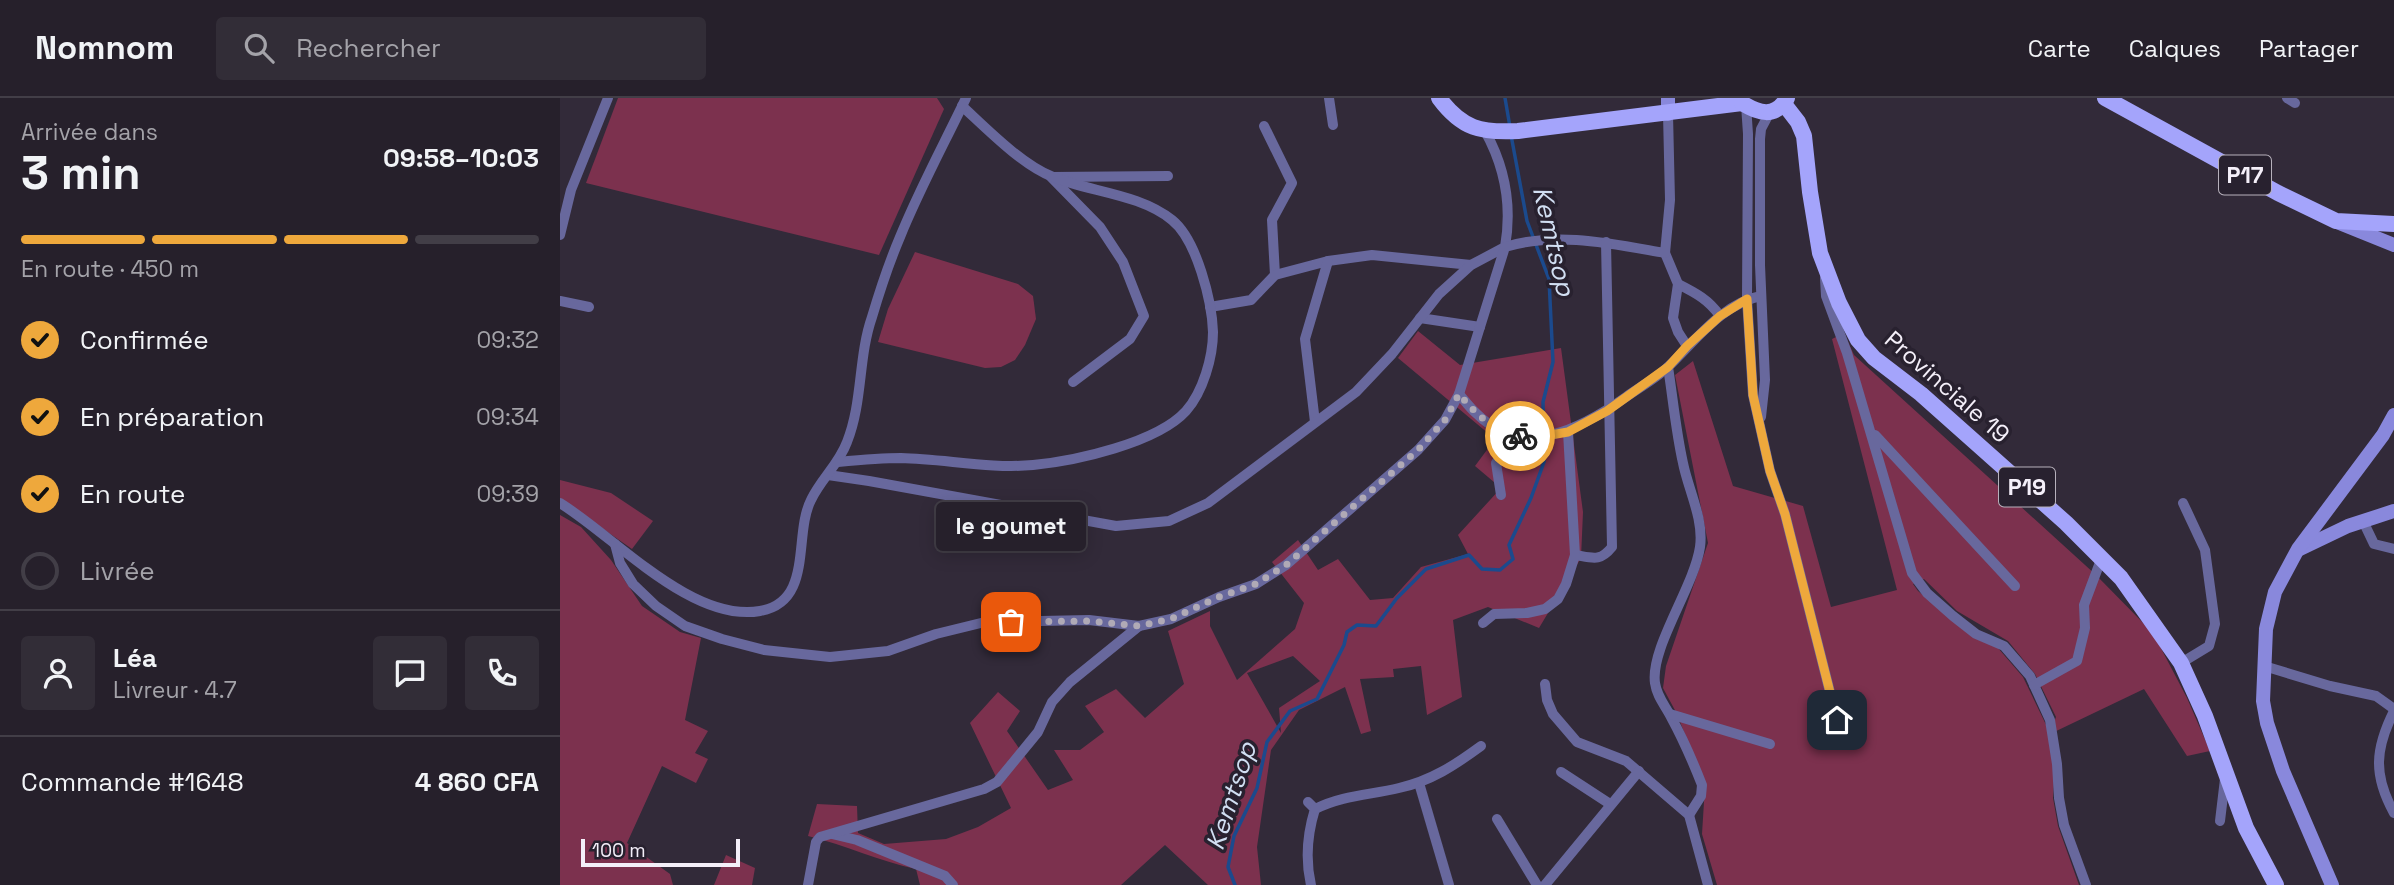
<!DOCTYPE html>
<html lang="fr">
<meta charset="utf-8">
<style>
:root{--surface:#26202b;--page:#322d37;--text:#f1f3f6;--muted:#a4a3a9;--line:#423e47;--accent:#eea83c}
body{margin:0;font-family:"Space Grotesk",sans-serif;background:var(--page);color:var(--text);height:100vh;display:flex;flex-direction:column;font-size:26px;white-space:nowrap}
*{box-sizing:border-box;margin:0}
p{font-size:23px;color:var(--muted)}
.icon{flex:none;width:38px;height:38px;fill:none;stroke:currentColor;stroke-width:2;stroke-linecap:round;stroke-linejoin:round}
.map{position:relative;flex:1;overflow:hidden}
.details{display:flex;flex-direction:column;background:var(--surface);width:560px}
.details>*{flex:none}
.scale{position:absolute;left:21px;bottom:18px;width:159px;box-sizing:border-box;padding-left:7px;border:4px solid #f4eff9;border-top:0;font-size:19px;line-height:24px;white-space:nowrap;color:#f4eff9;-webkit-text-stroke:5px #28212f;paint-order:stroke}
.pin{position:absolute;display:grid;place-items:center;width:60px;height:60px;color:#fff;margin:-30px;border-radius:14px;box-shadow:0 4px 10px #0006}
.courier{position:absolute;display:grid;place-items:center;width:70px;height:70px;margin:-35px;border:5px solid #eea83c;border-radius:50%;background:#fff;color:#222;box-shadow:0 2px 9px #0007}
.bubble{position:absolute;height:49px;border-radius:7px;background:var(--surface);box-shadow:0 4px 18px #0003,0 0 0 2px var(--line);font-size:23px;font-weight:600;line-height:49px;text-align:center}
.overview em{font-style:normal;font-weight:600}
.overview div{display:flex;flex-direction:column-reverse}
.overview{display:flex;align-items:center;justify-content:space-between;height:119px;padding:0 21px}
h1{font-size:46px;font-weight:600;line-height:52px}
.bar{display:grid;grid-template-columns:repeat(4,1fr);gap:10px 7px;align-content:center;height:84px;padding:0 21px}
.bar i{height:9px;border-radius:5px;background:var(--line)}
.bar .current{background:var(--accent)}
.bar p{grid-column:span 4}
.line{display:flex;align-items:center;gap:18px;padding:0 21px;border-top:2px solid var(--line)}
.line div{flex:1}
.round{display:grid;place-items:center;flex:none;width:74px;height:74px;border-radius:7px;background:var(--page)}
ol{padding:0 21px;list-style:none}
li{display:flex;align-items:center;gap:21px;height:77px}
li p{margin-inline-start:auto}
li .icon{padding:7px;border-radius:50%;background:var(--accent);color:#111;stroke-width:4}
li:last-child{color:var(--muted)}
li i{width:38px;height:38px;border:4px solid var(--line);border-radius:50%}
header{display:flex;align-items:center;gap:42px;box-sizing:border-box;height:98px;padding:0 35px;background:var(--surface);border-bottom:2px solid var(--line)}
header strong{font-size:33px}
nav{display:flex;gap:38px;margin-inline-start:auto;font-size:24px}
.search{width:490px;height:63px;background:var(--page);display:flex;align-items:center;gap:18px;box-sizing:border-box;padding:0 24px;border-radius:7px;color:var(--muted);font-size:26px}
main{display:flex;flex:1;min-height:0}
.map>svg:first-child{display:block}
</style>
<header>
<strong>Nomnom</strong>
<div class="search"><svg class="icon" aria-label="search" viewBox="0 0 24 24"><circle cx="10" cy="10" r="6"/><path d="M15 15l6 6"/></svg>Rechercher</div>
<nav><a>Carte</a><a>Calques</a><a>Partager</a></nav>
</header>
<main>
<section class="details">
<div class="overview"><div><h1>3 min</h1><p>Arrivée dans</p></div><em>09:58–10:03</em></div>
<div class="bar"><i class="current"></i><i class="current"></i><i class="current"></i><i></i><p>En route · 450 m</p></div>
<ol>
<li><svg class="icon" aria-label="check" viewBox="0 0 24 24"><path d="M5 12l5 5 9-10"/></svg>Confirmée<p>09:32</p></li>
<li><svg class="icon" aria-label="check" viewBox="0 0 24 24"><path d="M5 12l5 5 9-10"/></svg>En préparation<p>09:34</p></li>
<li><svg class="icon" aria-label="check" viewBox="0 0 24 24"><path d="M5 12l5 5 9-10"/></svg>En route<p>09:39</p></li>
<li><i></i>Livrée</li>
</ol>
<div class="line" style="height:126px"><a class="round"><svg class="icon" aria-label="person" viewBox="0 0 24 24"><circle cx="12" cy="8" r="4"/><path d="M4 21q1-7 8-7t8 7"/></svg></a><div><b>Léa</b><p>Livreur · 4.7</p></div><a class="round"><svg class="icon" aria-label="chat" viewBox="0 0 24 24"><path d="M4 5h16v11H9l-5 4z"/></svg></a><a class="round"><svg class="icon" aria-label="phone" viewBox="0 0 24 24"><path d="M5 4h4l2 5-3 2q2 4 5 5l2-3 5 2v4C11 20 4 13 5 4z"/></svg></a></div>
<div class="line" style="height:91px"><div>Commande #1648</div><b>4 860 CFA</b></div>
</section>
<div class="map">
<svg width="1834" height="787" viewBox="0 0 1834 787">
<rect width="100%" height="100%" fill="#322a39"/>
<!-- green -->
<g fill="#7c314e" fill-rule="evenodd">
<polygon points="58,0 377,0 384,11 319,157 26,85"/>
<polygon points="355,154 458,186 473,198 476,221 465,247 455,262 441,269 425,270 318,244 328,211"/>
<path d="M 858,233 L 900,267 L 1001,250 L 1023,414 L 1021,460 L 979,530 L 928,509 L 893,522 L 902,599 L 867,617 L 861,568 L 833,571 L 834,579 L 800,581 L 811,633 L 801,636 L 785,589 L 739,612 L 711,652 L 697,749 L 701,787 L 648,787 L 605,747 L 561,787 L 360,787 L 356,771 C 319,763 285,747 248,738 L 257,706 L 297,708 L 298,735 L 324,746 L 386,741 L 418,729 L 451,710 L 410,625 L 438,594 L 460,613 L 447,633 L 488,692 L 513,682 L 494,652 L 520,652 L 544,634 L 525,608 L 556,591 L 585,620 L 624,586 L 608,533 L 650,513 L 650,528 L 677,582 L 735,531 L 744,505 L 712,464 L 738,442 L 758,472 L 778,461 L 810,502 L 833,500 L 861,469 L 908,456 L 898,437 L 941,390 L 915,368 L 935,341 L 838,260 ZM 733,558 L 760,583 L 719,610 L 721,635 L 687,575 Z"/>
<path d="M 1284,235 L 1294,257 L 1536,477 L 1593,535 L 1627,600 L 1650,653 L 1627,658 L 1584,591 L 1490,636 L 1495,665 L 1493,700 L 1498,728 L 1519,787 L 1157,787 L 1142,736 L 1145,688 L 1117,616 L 1103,590 L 1106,568 L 1148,445 L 1115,277 L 1133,263 L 1173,388 L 1243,408 L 1271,509 L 1337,492 L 1272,241 ZM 1364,481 L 1397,513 L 1448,543 L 1475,576 L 1496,619 L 1490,635 L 1463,579 L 1438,550 L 1413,539 L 1358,493 L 1353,486 Z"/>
<polygon points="0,382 51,395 93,423 72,451 0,401"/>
<polygon points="0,417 21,429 51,462 82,508 120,534 141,540 125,622 148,633 135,655 148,661 136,685 102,668 67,745 110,776 113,787 0,787"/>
<polygon points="166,757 195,770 192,787 154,787"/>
</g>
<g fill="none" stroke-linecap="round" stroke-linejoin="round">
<!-- stream -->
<g stroke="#1b4a8d" stroke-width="3.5">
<polyline points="945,0 950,29"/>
<polyline points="675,787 668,769 674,738 697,690 707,644 730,613 757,601 784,547 787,534 797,527 816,528 837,500 866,471 909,457 922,471 940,472 953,461 949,447 971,400 984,364 983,304 993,264 989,181 967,123 951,37"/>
</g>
<!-- street -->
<g stroke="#68689d" stroke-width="10">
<polyline points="769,0 773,27"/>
<polyline points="1727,0 1735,5"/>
<polyline points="1186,7 1188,36 1187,201 1193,297 1210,373 1225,416 1277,622"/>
<polyline points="704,28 732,85 712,122 715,177"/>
<polyline points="0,137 11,92 48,0"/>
<polyline points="1105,155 1118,186 1113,220 1118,234 1127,248"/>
<polyline points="1265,180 1266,198 1287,255 1352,475 1367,495 1393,518 1416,536 1444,548 1470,578 1490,622 1497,666 1499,700 1504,727 1526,787"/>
<path d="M 1118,186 C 1136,195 1149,202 1160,218"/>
<polyline points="0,203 29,209"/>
<polyline points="650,209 691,202 715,177 768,163 812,157 911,167"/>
<polyline points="860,220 920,229"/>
<path d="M 1108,269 C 1113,301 1116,334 1123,365 C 1128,391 1144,421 1140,449 C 1134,489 1090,550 1095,585 C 1097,599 1105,607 1111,619 C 1123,641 1133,664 1142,687 L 1141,698 L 1129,717"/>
<polyline points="513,284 570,241 584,218 563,164 540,129 491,79 608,78"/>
<path d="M 899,296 C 905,303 910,310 917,316 C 964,362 1022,330 1066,299 C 1080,289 1097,280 1109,268 C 1136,242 1163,205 1201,198"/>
<polyline points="1201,319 1205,282 1200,167 1200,41 1201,31 1210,14"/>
<polyline points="755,324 745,241 768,163"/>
<polyline points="1315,337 1455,488"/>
<path d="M 278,364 C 299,362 320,360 341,360 C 385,361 430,371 473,367 C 515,363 597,345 626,313 C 643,294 653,259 653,234 C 652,204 637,142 612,122 C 580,96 531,94 493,79 C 462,67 427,31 402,8"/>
<path d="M 268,377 L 309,383 L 556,428 L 609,423 L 648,405 L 796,294 L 832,256 L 879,196 L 911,167 L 945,149 C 952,109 945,69 925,33"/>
<polyline points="941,397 936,365 956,338"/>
<path d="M 0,405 C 55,439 132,525 200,513 C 254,504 233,437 251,402 C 261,381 279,366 287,344 C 303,304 298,259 312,219 C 320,192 329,165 340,139 C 359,92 384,46 406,0"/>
<polyline points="1803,423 1814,446 1834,451"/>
<path d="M 55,446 L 60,465 L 73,486 L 96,508 L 125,528 L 162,541 L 204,552 L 270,559 L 328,553 L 376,536 L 425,524 L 529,522 L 579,528 L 611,521 L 659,499 L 696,486 L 726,467 L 858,352 L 885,322 L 899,296 L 945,149 C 997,133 1053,146 1105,155 L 1110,102 L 1108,16"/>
<path d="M 1015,457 C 1033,460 1040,464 1052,449 L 1046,144"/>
<polyline points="923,525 934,516 967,515 985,511 998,501 1006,486 1015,457 1008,334"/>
<polyline points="1621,565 1649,548 1655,526 1645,452 1623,405"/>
<polyline points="1704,568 1770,588 1816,598 1834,611"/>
<polyline points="985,586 987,602 993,616 1017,644 1066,663 1129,717 1148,787"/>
<polyline points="1474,587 1517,563 1525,530 1524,507 1542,459"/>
<path d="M 1834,613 C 1815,651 1813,677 1834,715"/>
<polyline points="1110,616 1210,646"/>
<polyline points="1001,674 1050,706"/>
<polyline points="859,685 889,787"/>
<path d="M 748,704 L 755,711 C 747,737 745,761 751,787"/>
<path d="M 755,711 C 783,697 810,697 839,690 C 871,683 895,667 921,648"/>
<polyline points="937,721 977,787"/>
<polyline points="1660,723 1665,681"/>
<polyline points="272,736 297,742 385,778 393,787"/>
<polyline points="248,787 256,744 260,739 424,691 437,684 478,634 492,604 510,584 579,528"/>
<polyline points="985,787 1079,673"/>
</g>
<!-- secondary -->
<g stroke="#8988dc" stroke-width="14">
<polyline points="1108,0 1108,16"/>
<polyline points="1777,124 1834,147"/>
<polyline points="1740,451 1788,428 1834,413"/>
<polyline points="1772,787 1723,673 1707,625 1703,603 1706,531 1715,494 1738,451 1823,337 1834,317"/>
</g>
<!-- primary -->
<g stroke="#a4a4fb" stroke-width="16">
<path d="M 879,0 C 902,31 921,35 958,33 L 1182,5"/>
<path d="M 1181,0 L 1182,5 C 1198,15 1215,21 1227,0"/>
<polyline points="1545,0 1718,95 1776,123 1834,126"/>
<polyline points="1224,6 1238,24 1244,38 1250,94 1260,155 1279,205 1298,242 1314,260 1361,296 1506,425 1561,480 1621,565 1645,618 1686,730 1716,787"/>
</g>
</g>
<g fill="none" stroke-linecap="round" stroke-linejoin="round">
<!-- done -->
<path stroke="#b0aab6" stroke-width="7" stroke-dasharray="0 12.6" d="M 451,524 L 530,523 L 579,528 L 611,521 L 659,499 L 696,486 L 726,467 L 858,352 L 885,322 L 899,296 C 916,316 933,333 960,338"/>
<!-- route -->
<polyline stroke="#eea83c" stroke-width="9" points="960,338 979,339 1008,334 1047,313 1108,269 1127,248 1160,218 1187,201 1193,297 1210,373 1225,416 1277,622"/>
</g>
<g text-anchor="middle" stroke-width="7" stroke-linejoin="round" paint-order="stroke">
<!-- shield labels -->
<g fill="#28212f" stroke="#b7b1bc" stroke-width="2">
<rect x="1659" y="57.5" width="52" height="39" rx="5"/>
<rect x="1439" y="369.5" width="56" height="39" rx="5"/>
</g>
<g font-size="23" font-weight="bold" fill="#f4eff9">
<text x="1685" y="85">P17</text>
<text x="1467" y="397">P19</text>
</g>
<!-- street labels -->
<g font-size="24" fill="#f4eff9" stroke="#28212f">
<text transform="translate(1387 289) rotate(41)" y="8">Provinciale 19</text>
</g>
<!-- water labels -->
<g font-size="26" font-style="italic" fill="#d1def2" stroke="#28212f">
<text transform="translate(994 143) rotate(77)" y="9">Kemtsop</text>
<text transform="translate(671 698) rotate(-72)" y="9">Kemtsop</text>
</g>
</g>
</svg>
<div class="scale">100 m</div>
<div class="pin" style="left:451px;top:524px;background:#ea580c"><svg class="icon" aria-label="bag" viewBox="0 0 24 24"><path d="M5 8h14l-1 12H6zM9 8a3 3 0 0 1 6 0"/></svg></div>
<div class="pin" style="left:1277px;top:622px;background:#1f2937"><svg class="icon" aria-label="home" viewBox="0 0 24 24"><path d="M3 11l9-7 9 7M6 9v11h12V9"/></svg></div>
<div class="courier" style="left:960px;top:338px"><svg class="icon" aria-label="bike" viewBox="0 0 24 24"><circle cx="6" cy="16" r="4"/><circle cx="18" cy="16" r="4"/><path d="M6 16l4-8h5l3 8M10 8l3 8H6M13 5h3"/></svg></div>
<div class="bubble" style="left:376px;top:404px;width:150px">le goumet</div>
</div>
</main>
